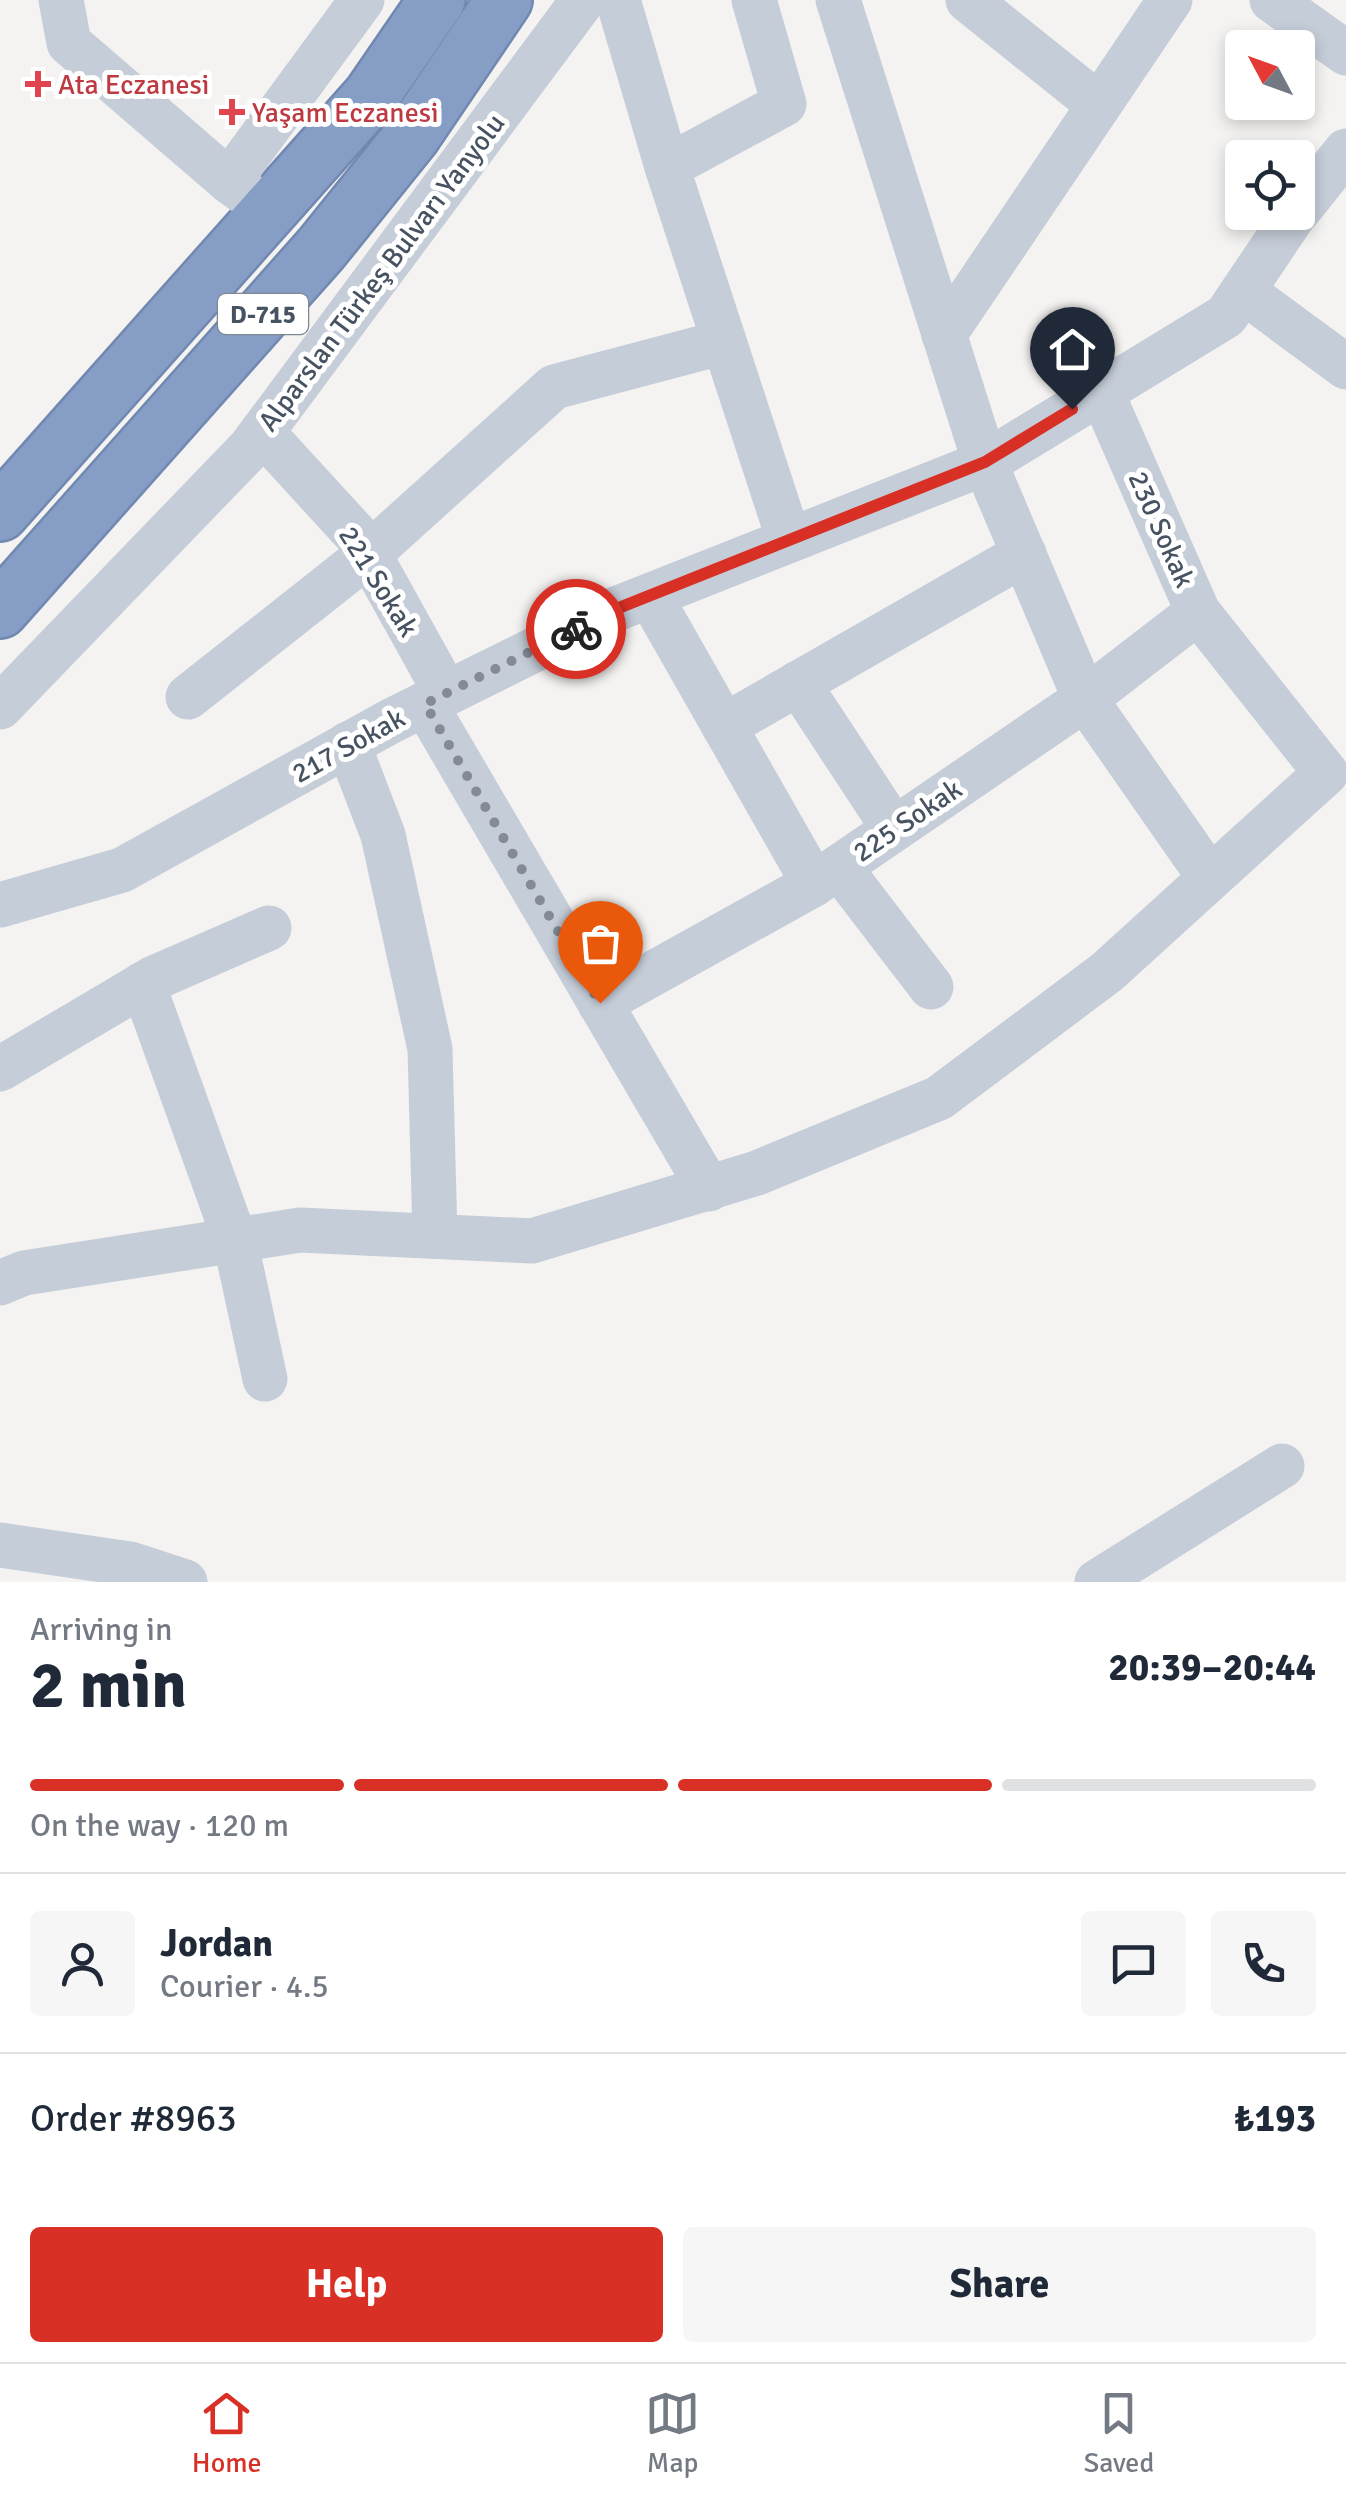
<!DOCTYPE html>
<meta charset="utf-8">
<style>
:root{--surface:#fff;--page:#f6f6f7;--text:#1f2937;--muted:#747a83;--line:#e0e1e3;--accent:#d93025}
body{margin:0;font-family:Signika,sans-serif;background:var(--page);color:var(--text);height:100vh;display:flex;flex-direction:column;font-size:38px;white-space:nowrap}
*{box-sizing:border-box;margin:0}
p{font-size:32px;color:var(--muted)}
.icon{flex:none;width:55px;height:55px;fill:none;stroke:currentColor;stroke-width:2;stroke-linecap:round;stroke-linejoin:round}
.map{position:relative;height:1582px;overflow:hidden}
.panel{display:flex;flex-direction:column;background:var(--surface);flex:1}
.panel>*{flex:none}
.needle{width:65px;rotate:311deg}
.controls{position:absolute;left:1225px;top:30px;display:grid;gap:20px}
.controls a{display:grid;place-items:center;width:90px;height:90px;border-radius:10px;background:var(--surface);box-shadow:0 5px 15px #0003;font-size:50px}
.pin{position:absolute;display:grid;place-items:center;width:85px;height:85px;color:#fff;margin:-102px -42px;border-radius:50% 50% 50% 0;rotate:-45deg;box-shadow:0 0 10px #0007}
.pin .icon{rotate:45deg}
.courier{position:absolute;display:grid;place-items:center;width:100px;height:100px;margin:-50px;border:8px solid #d93025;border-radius:50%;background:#fff;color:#222;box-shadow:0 2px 12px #0007}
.overview em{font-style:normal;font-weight:700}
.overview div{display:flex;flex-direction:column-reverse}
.overview{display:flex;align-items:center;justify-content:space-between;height:170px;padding:0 30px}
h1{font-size:65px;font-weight:700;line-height:75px}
.bar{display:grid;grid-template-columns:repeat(4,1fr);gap:15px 10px;align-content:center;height:120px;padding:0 30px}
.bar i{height:12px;border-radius:8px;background:var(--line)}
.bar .active{background:var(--accent)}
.bar p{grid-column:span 4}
.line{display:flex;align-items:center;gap:25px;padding:0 30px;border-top:2px solid var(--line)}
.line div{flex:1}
.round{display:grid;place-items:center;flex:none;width:105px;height:105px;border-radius:10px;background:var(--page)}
.button{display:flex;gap:20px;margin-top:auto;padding:20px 30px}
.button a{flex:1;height:115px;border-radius:10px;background:var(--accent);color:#fff;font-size:40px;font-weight:700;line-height:115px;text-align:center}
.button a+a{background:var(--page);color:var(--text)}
.tab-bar{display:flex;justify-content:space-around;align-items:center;height:140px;border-top:2px solid var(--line);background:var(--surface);font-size:28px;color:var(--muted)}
.tab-bar a{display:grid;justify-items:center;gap:5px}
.tab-bar .active{color:var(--accent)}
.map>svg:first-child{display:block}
</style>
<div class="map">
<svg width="1346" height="1582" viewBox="0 0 1346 1582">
<rect width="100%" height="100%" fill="#f5f3f2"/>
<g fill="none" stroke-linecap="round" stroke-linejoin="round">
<defs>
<g id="highway">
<polyline points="0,513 371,96 437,0"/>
<polyline points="0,610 321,249 412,136 504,0"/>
</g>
</defs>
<!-- highway casing -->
<use href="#highway" stroke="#7188b1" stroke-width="60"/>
<!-- minor -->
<g stroke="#c5cdd8" stroke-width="45">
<polyline points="61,0 69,43 229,181 271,212"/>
<polyline points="618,0 667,167"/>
<polyline points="754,0 784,104 667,167 789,540"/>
<polyline points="838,0 985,463 1085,699 1210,878"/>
<polyline points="968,0 1099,105"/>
<polyline points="1272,0 1346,53"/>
<polyline points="229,181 362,0"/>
<polyline points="1298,211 1346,151"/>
<polyline points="1243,291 1346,367"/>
<polyline points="944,335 1170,0"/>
<polyline points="262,432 361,540 446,693"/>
<polyline points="650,596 814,884"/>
<polyline points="798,683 894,829"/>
<polyline points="188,697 369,554 554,387 724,342"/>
<polyline points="425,704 709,1189"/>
<polyline points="0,707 250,448 583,0"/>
<polyline points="724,726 1024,554"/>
<polyline points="348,744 383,835 430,1049 435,1236"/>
<polyline points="839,867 931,987"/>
<polyline points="0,905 122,870 391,721 616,609 985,463 1226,316 1296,212"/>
<polyline points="143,984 235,1240 265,1379"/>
<polyline points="600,1003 814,884 1085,699 1198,612"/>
<polyline points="0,1069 152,979 269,928"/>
<polyline points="0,1283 24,1273 300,1230 532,1241 757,1173 939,1098 1107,972 1326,773 1198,612 1101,391"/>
<polyline points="0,1545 130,1564 185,1582"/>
<polyline points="1097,1582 1282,1466"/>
</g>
<!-- highway -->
<use href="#highway" stroke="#869ec5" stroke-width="55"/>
</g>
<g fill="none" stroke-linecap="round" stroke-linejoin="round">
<!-- done -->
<polyline stroke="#858b94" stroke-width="10" stroke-dasharray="0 18" points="576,629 425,704 600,1003"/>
<!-- route -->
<polyline stroke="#d93025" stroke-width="12" points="576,629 616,609 985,462 1072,409"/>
</g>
<!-- markers -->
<g fill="#e0444e" stroke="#fff" stroke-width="4">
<path d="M33 69h10v10h10v10h-10v10h-10v-10h-10v-10h10z"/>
<path d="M227 97h10v10h10v10h-10v10h-10v-10h-10v-10h10z"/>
</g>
<g text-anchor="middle" stroke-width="10" stroke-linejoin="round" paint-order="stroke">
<!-- shield labels -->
<rect fill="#fff" stroke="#7f8791" stroke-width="2.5" x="218" y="294" width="90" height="40" rx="8"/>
<g font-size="25" font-weight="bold" fill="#485362">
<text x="263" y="323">D-715</text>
</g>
<!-- health labels -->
<g font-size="28" fill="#be3a42" stroke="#fff" text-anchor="start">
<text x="58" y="94">Ata Eczanesi</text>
<text x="252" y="122">Yaşam Eczanesi</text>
</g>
<!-- street labels -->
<g font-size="28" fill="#485362" stroke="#fff">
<text transform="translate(381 272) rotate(-53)" y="10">Alparslan Türkeş Bulvarı Yanyolu</text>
<text transform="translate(1162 529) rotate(66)" y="10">230 Sokak</text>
<text transform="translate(379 581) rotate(58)" y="10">221 Sokak</text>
<text transform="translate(348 745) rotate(-29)" y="10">217 Sokak</text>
<text transform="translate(907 820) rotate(-34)" y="10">225 Sokak</text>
</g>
</g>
</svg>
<div class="controls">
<a><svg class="needle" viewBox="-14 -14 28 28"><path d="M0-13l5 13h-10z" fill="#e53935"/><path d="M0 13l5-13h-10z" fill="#747a83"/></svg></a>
<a><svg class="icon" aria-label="locate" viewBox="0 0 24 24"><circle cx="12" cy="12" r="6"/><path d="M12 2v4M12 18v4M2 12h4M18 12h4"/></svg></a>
</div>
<div class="pin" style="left:600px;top:1003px;background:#ea580c"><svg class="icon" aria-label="bag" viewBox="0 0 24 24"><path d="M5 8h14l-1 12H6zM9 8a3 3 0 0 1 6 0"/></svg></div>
<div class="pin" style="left:1072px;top:409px;background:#1f2937"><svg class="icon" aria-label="home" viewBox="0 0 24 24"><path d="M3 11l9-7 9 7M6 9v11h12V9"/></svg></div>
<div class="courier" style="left:576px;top:629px"><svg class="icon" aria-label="bike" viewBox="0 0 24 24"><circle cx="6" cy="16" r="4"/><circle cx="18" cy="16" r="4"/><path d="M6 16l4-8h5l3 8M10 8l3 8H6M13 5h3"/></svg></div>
</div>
<section class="panel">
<div class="overview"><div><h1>2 min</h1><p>Arriving in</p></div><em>20:39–20:44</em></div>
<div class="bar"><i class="active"></i><i class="active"></i><i class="active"></i><i></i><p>On the way · 120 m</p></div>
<div class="line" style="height:180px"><a class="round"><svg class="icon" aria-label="person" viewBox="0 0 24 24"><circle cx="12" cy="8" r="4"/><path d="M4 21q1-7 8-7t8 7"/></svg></a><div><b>Jordan</b><p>Courier · 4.5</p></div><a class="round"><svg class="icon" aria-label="chat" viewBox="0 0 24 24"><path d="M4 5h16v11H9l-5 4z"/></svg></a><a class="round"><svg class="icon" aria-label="phone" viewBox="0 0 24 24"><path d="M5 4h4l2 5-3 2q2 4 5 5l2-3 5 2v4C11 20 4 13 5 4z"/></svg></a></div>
<div class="line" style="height:130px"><div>Order #8963</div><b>₺193</b></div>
<div class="button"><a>Help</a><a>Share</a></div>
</section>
<nav class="tab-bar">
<a class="active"><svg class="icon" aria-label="home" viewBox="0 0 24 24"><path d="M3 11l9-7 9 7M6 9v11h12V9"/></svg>Home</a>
<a><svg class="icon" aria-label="map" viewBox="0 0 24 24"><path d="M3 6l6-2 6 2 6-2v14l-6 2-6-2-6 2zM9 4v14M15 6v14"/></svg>Map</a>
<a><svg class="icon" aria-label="saved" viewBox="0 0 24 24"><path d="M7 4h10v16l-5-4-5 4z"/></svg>Saved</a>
</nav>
